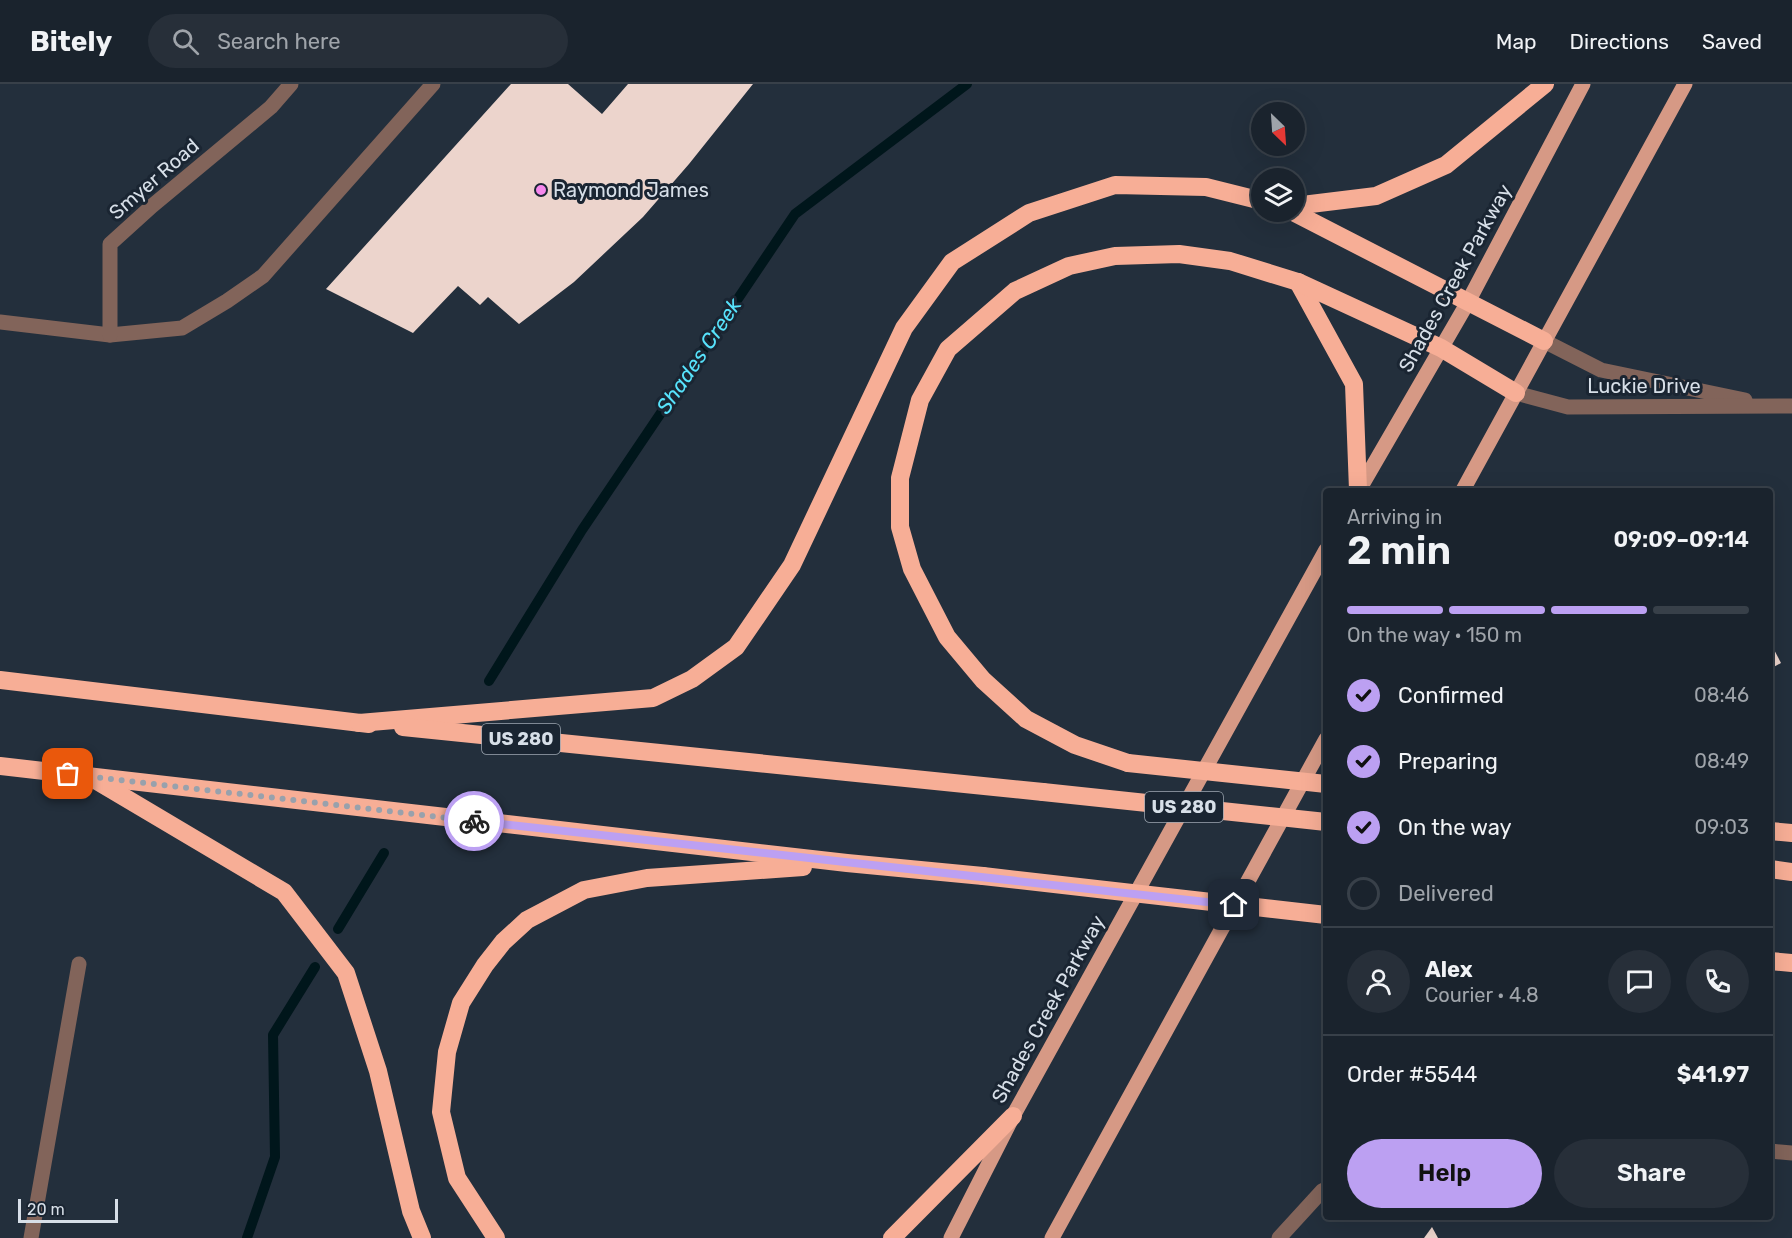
<!DOCTYPE html>
<meta charset="utf-8">
<style>
:root{--surface:#1a232d;--page:#272f39;--text:#f1f3f6;--muted:#9fa4aa;--line:#384049;--accent:#bca0f2}
body{margin:0;font-family:Rubik,sans-serif;background:var(--page);color:var(--text);height:100vh;display:flex;flex-direction:column;font-size:22px;white-space:nowrap}
*{box-sizing:border-box;margin:0}
p{font-size:20px;color:var(--muted)}
.icon{flex:none;width:33px;height:33px;fill:none;stroke:currentColor;stroke-width:2;stroke-linecap:round;stroke-linejoin:round}
.map{position:relative;flex:1;overflow:hidden}
.details{position:absolute;left:1323px;top:404px;width:450px;height:732px;display:flex;flex-direction:column;background:var(--surface);border-radius:6px;box-shadow:0 6px 24px #0002,0 0 0 2px var(--line)}
.details>*{flex:none}
.needle{width:39px;rotate:155deg}
.buttons{position:absolute;left:1251px;top:18px;display:grid;gap:12px}
.buttons a{display:grid;place-items:center;width:54px;height:54px;border-radius:50%;background:var(--surface);box-shadow:0 6px 24px #0002,0 0 0 2px var(--line);font-size:30px}
.scale{position:absolute;left:18px;bottom:15px;width:100px;box-sizing:border-box;padding-left:6px;border:3px solid #d7dfe8;border-top:0;font-size:16px;line-height:21px;white-space:nowrap;color:#d7dfe8;-webkit-text-stroke:4px #1a2532;paint-order:stroke}
.pin{position:absolute;display:grid;place-items:center;width:51px;height:51px;color:#fff;margin:-26px;border-radius:12px;box-shadow:0 3px 9px #0006}
.courier{position:absolute;display:grid;place-items:center;width:60px;height:60px;margin:-30px;border:4px solid #bca0f2;border-radius:50%;background:#fff;color:#222;box-shadow:0 2px 8px #0007}
.overview em{font-style:normal;font-weight:600}
.overview div{display:flex;flex-direction:column-reverse}
.overview{display:flex;align-items:center;justify-content:space-between;height:102px;padding:0 24px}
h1{font-size:39px;font-weight:600;line-height:45px}
.bar{display:grid;grid-template-columns:repeat(4,1fr);gap:9px 6px;align-content:center;height:72px;padding:0 24px}
.bar i{height:8px;border-radius:4px;background:var(--line)}
.bar .active{background:var(--accent)}
.bar p{grid-column:span 4}
.line{display:flex;align-items:center;gap:15px;padding:0 24px;border-top:2px solid var(--line)}
.line div{flex:1}
.round{display:grid;place-items:center;flex:none;width:63px;height:63px;border-radius:32px;background:var(--page)}
ol{padding:0 24px;list-style:none}
li{display:flex;align-items:center;gap:18px;height:66px}
li p{margin-inline-start:auto}
li .icon{padding:6px;border-radius:50%;background:var(--accent);color:#111;stroke-width:4}
li:last-child{color:var(--muted)}
li i{width:33px;height:33px;border:3px solid var(--line);border-radius:50%}
.button{display:flex;gap:12px;margin-top:auto;padding:12px 24px}
.button a{flex:1;height:69px;border-radius:36px;background:var(--accent);color:#111;font-size:24px;font-weight:600;line-height:69px;text-align:center}
.button a+a{background:var(--page);color:var(--text)}
header{display:flex;align-items:center;gap:36px;box-sizing:border-box;height:84px;padding:0 30px;background:var(--surface);border-bottom:2px solid var(--line)}
header strong{font-size:28px}
nav{display:flex;gap:33px;margin-inline-start:auto;font-size:21px}
.search{width:420px;height:54px;background:var(--page);display:flex;align-items:center;gap:15px;box-sizing:border-box;padding:0 21px;border-radius:33px;color:var(--muted);font-size:22px}
.map>svg:first-child{display:block}
</style>
<header>
<strong>Bitely</strong>
<div class="search"><svg class="icon" aria-label="search" viewBox="0 0 24 24"><circle cx="10" cy="10" r="6"/><path d="M15 15l6 6"/></svg>Search here</div>
<nav><a>Map</a><a>Directions</a><a>Saved</a></nav>
</header>
<div class="map">
<svg width="1792" height="1154" viewBox="0 0 1792 1154">
<rect width="100%" height="100%" fill="#232f3c"/>
<g fill="none" stroke-linecap="round" stroke-linejoin="round">
<!-- stream -->
<g stroke="#00161b" stroke-width="10">
<polyline points="489,597 582,446 795,130 967,0"/>
<polyline points="338,845 384,769"/>
<polyline points="247,1154 275,1073 273,951 315,883"/>
</g>
</g>
<!-- building -->
<g fill="#ecd4cc">
<polygon points="511,0 568,0 602,30 628,0 753,0 689,80 643,133 574,198 519,240 488,213 480,221 458,202 413,249 326,205"/>
<polygon points="1770,558 1781,579 1770,585"/>
<polygon points="1432,1143 1438,1154 1424,1154"/>
</g>
<g fill="none" stroke-linecap="round" stroke-linejoin="round">
<!-- minor -->
<g stroke="#82645a" stroke-width="15">
<polyline points="0,238 110,251 182,244 227,217 263,192 433,0"/>
<polyline points="110,251 110,160 152,122 271,23 291,0"/>
<polyline points="1544,257 1601,286 1745,316"/>
<polyline points="1516,309 1568,323 1792,322"/>
<polyline points="1770,1067 1792,1069"/>
<polyline points="31,1154 79,880"/>
<polyline points="1279,1154 1322,1107 1326,1105"/>
</g>
<!-- major -->
<g stroke="#d69985" stroke-width="15">
<polyline points="1359,406 1468,218 1583,0"/>
<polyline points="1463,406 1685,0"/>
<polyline points="951,1154 1013,1032 1326,466"/>
<polyline points="1052,1154 1326,655"/>
</g>
<!-- highway -->
<g stroke="#f7ae96" stroke-width="18">
<polyline points="1294,122 1376,112 1446,81 1545,0"/>
<polyline points="1293,128 1544,257"/>
<polyline points="1298,198 1354,300 1358,406"/>
<polyline points="0,596 369,640"/>
<polyline points="359,639 653,614 692,595 736,563 792,481 904,244 952,178 1029,129 1115,101 1206,103 1262,117"/>
<polyline points="403,643 1043,708"/>
<polyline points="1128,679 1075,661 1026,635 983,596 947,553 912,485 900,443 900,394 920,316 948,265 1015,207 1069,182 1115,172 1179,170 1230,177 1298,198 1441,264 1516,309"/>
<polyline points="0,682 847,779 983,792"/>
<polyline points="97,697 284,808 346,889 378,987 411,1127 422,1154"/>
<polyline points="1770,747 1792,749"/>
<polyline points="1770,785 1792,788"/>
<polyline points="1770,877 1792,879"/>
<polyline points="496,1154 457,1094 441,1028 447,968 461,919 485,881 503,858 527,836 584,806 647,794 803,783"/>
<polyline points="892,1154 1013,1032"/>
</g>
<!-- highway-bridge -->
<g stroke="#f7ae96" stroke-width="18">
<polyline points="1128,679 1326,700"/>
<polyline points="1043,708 1326,738"/>
<polyline points="983,792 1326,831"/>
</g>
</g>
<g fill="none" stroke-linecap="round" stroke-linejoin="round">
<!-- done -->
<polyline stroke="#98a1ac" stroke-width="6" stroke-dasharray="0 10.8" points="68,690 474,737"/>
<!-- route -->
<path stroke="#bca0f2" stroke-width="8" d="M 474,737 C 727,766 981,792 1234,821"/>
</g>
<!-- markers -->
<circle fill="#f688ed" stroke="#1a2532" stroke-width="2" cx="541" cy="106" r="6"/>
<g text-anchor="middle" stroke-width="6" stroke-linejoin="round" paint-order="stroke">
<!-- shield labels -->
<g fill="#1a2532" stroke="#9ea7b1" stroke-width="1.5">
<rect x="482" y="640" width="78" height="30" rx="4.5"/>
<rect x="1145" y="708" width="78" height="30" rx="4.5"/>
</g>
<g font-size="18" font-weight="bold" fill="#d7dfe8">
<text x="521" y="661">US 280</text>
<text x="1184" y="729">US 280</text>
</g>
<!-- street labels -->
<g font-size="20" fill="#d7dfe8" stroke="#1a2532">
<text transform="translate(154 95) rotate(-41)" y="7">Smyer Road</text>
<text transform="translate(1455 194) rotate(-61)" y="7">Shades Creek Parkway</text>
<text x="1644" y="309">Luckie Drive</text>
<text transform="translate(1048 925) rotate(-61)" y="7">Shades Creek Parkway</text>
</g>
<!-- poi labels -->
<g font-size="20" fill="#d7dfe8" stroke="#1a2532" text-anchor="start">
<text x="553" y="113">Raymond James</text>
</g>
<!-- water labels -->
<g font-size="21" font-style="italic" fill="#57e3fc" stroke="#1a2532">
<text transform="translate(699 272) rotate(-56)" y="7">Shades Creek</text>
</g>
</g>
</svg>
<div class="buttons">
<a><svg class="needle" viewBox="-14 -14 28 28"><path d="M0-13l5 13h-10z" fill="#e53935"/><path d="M0 13l5-13h-10z" fill="#9fa4aa"/></svg></a>
<a><svg class="icon" aria-label="layers" viewBox="0 0 24 24"><path d="M12 4l9 5-9 5-9-5zM3 14l9 5 9-5"/></svg></a>
</div>
<div class="scale">20 m</div>
<div class="pin" style="left:68px;top:690px;background:#ea580c"><svg class="icon" aria-label="bag" viewBox="0 0 24 24"><path d="M5 8h14l-1 12H6zM9 8a3 3 0 0 1 6 0"/></svg></div>
<div class="pin" style="left:1234px;top:821px;background:#1f2937"><svg class="icon" aria-label="home" viewBox="0 0 24 24"><path d="M3 11l9-7 9 7M6 9v11h12V9"/></svg></div>
<div class="courier" style="left:474px;top:737px"><svg class="icon" aria-label="bike" viewBox="0 0 24 24"><circle cx="6" cy="16" r="4"/><circle cx="18" cy="16" r="4"/><path d="M6 16l4-8h5l3 8M10 8l3 8H6M13 5h3"/></svg></div>
<section class="details">
<div class="overview"><div><h1>2 min</h1><p>Arriving in</p></div><em>09:09–09:14</em></div>
<div class="bar"><i class="active"></i><i class="active"></i><i class="active"></i><i></i><p>On the way · 150 m</p></div>
<ol>
<li><svg class="icon" aria-label="check" viewBox="0 0 24 24"><path d="M5 12l5 5 9-10"/></svg>Confirmed<p>08:46</p></li>
<li><svg class="icon" aria-label="check" viewBox="0 0 24 24"><path d="M5 12l5 5 9-10"/></svg>Preparing<p>08:49</p></li>
<li><svg class="icon" aria-label="check" viewBox="0 0 24 24"><path d="M5 12l5 5 9-10"/></svg>On the way<p>09:03</p></li>
<li><i></i>Delivered</li>
</ol>
<div class="line" style="height:108px"><a class="round"><svg class="icon" aria-label="person" viewBox="0 0 24 24"><circle cx="12" cy="8" r="4"/><path d="M4 21q1-7 8-7t8 7"/></svg></a><div><b>Alex</b><p>Courier · 4.8</p></div><a class="round"><svg class="icon" aria-label="chat" viewBox="0 0 24 24"><path d="M4 5h16v11H9l-5 4z"/></svg></a><a class="round"><svg class="icon" aria-label="phone" viewBox="0 0 24 24"><path d="M5 4h4l2 5-3 2q2 4 5 5l2-3 5 2v4C11 20 4 13 5 4z"/></svg></a></div>
<div class="line" style="height:78px"><div>Order #5544</div><b>$41.97</b></div>
<div class="button"><a>Help</a><a>Share</a></div>
</section>
</div>
